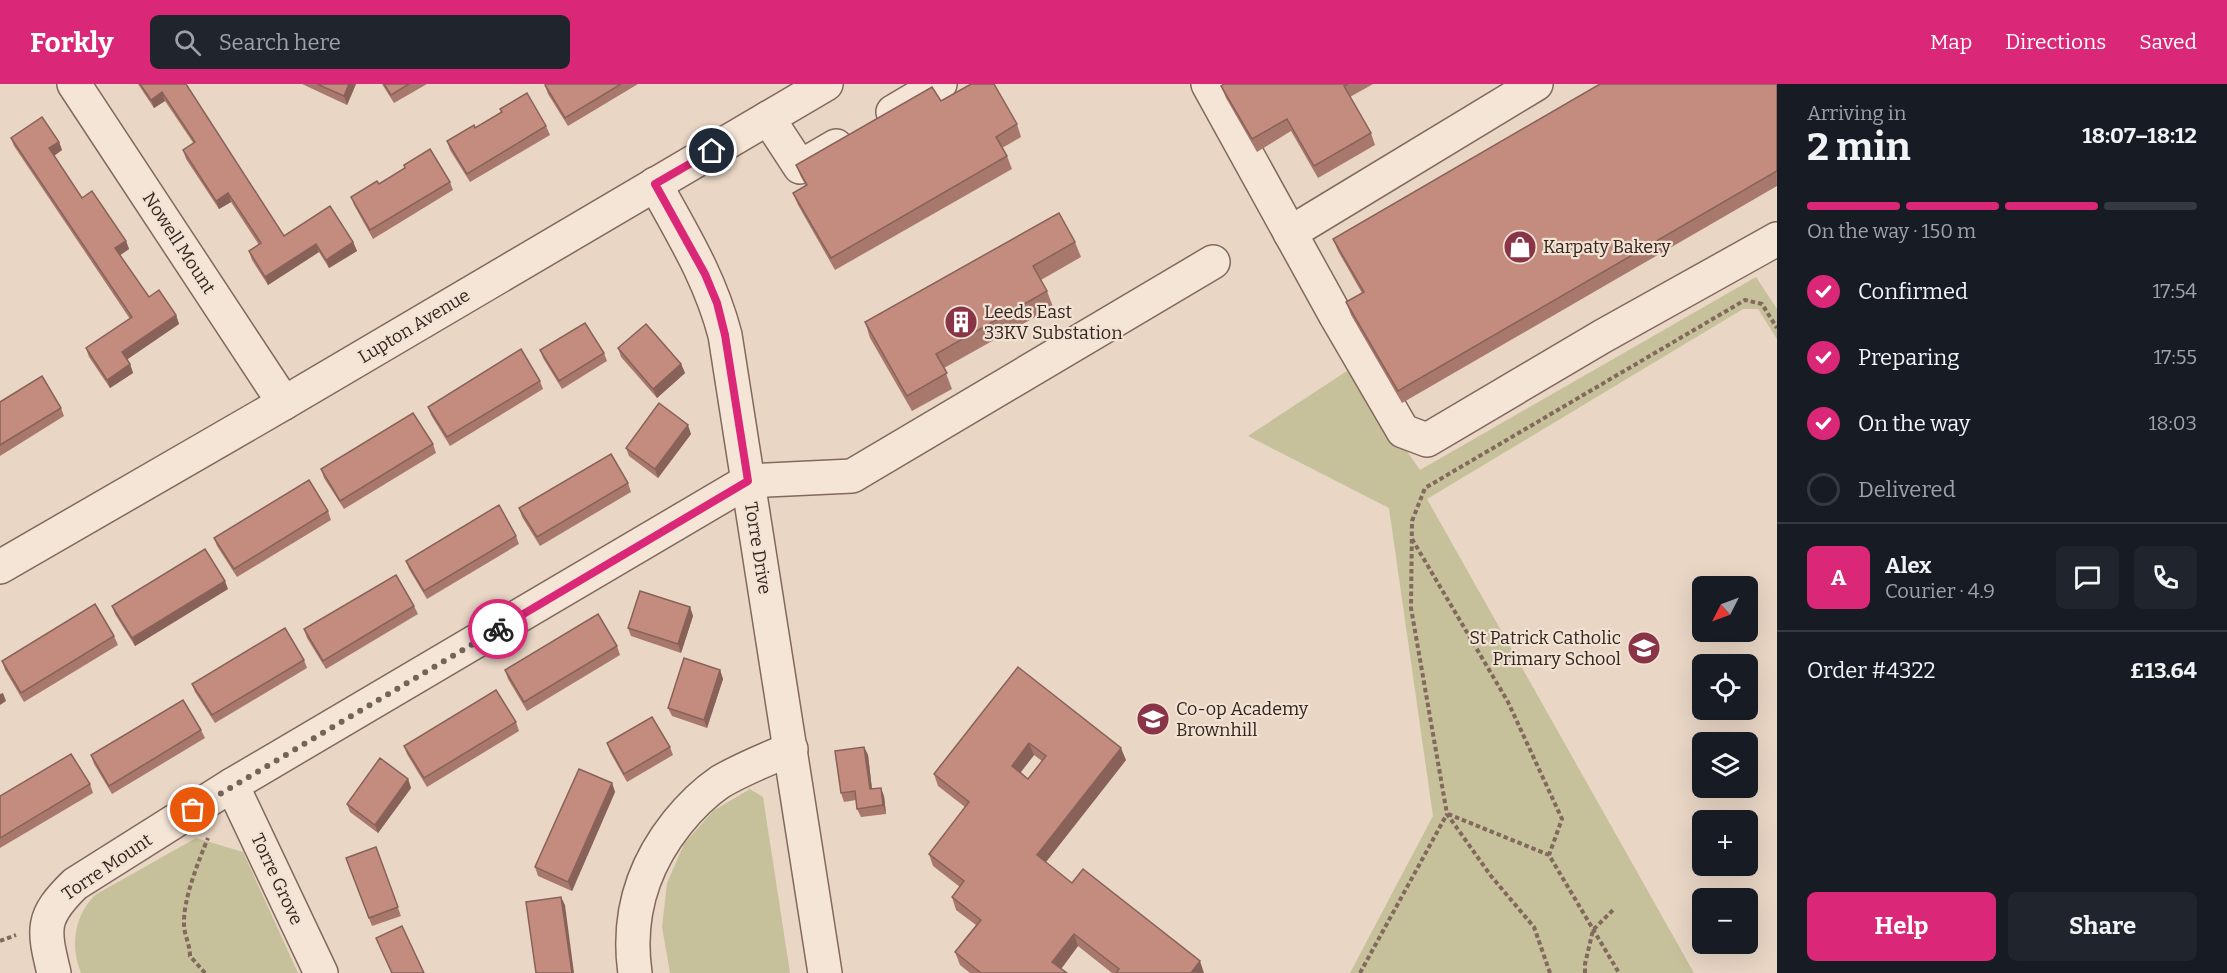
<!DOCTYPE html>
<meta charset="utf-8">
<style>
:root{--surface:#171b24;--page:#20242c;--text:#f1f3f6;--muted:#9ea1a6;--line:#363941;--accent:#db2777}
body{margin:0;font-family:Bitter,serif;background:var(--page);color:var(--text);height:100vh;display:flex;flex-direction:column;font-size:22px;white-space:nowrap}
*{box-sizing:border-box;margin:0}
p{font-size:20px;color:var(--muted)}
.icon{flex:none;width:33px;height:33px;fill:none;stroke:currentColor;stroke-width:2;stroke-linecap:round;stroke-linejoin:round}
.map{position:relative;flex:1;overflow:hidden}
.drawer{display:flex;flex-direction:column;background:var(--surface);width:450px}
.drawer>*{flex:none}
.needle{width:39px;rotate:228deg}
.tools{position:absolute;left:1692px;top:492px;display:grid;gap:12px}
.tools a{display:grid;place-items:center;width:66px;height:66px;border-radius:9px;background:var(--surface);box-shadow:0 6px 24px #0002;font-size:30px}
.pin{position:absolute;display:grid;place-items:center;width:51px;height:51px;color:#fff;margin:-26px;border:3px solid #fff;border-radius:50%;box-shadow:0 2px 6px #0007}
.courier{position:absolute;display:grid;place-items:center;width:60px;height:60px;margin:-30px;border:4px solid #db2777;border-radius:50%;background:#fff;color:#222;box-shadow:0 2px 8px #0007}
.headline em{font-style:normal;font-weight:700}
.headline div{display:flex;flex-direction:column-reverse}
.headline{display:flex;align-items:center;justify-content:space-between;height:102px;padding:0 30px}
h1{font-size:39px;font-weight:700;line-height:45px}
.bar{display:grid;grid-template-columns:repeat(4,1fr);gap:9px 6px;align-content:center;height:72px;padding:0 30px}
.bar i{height:8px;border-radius:4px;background:var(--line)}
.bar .selected{background:var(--accent)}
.bar p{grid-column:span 4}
.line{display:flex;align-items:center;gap:15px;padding:0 30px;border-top:2px solid var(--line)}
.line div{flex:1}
.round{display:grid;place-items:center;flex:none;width:63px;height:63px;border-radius:9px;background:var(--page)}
ol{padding:0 30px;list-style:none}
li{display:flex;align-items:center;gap:18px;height:66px}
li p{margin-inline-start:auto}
li .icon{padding:6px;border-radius:50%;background:var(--accent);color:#fff;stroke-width:4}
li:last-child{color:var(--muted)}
li i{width:33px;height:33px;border:3px solid var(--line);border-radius:50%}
.cta{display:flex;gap:12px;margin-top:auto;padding:12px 30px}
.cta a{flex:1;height:69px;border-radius:9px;background:var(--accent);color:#fff;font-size:24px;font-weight:700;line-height:69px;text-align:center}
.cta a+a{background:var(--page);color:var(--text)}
header{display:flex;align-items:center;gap:36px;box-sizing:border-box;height:84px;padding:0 30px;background:var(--accent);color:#fff}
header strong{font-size:28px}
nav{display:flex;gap:33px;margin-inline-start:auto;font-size:21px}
.search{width:420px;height:54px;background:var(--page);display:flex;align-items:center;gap:15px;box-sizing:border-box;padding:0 21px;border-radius:9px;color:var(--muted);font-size:22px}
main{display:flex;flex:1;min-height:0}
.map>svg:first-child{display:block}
</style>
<header>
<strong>Forkly</strong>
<div class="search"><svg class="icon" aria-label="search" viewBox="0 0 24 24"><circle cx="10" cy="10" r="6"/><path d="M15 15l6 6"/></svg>Search here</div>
<nav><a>Map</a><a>Directions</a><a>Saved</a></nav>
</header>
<main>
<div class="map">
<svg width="1777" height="889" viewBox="0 0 1777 889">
<rect width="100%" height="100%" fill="#e9d6c5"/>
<!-- green -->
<g fill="#c6c19a">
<polygon points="1756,193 1777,225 1777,255 1758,225 1743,225 1427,415 1694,889 1350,889 1433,732 1389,424 1248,352 1350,285 1420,386"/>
<polygon points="750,705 763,713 790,889 670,889 662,843 667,799 684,760 713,727"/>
<path d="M 196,754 L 243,768 L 298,889 L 81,889 C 70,862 74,832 95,811 Z"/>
</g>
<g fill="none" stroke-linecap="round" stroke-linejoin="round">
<defs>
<g id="minor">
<polyline points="74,0 284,319"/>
<polyline points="1208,0 1336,232 1403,347 1427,356 1603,252 1777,155"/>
<polyline points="893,28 940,0"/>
<polyline points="768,34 800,83 836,62"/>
<path d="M 655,100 C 683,151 710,194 725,251 L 825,889"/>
<polyline points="1290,149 1536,0"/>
<polyline points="0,483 284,319 826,0"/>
<polyline points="232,701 321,889"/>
<path d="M 54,889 C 43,844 41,833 75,800 L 232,701 L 748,397 L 852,392 L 1213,178"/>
<path d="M 635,889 C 627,833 642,783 677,739 C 689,724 704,709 720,698 C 742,685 767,675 791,665"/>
</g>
</defs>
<!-- minor casing -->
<use href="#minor" stroke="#82685d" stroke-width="36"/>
<!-- path -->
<g stroke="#82685d" stroke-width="4" stroke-dasharray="4.5 3" stroke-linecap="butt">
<polyline points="1412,455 1508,618 1562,735 1549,771"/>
<polyline points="1448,730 1549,771 1619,889"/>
<polyline points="0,857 16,851"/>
<path d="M 205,889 L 190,872 C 190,860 184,851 184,840 C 183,815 199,776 208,754"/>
<polyline points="1360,889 1447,730"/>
<polyline points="1550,889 1534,843 1491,792 1447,730 1411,524 1412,437 1425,404 1745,216 1762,220 1777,244"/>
<polyline points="1585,889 1585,880 1593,846 1615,824"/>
</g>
<!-- minor -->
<use href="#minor" stroke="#f5e5d7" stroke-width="33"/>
</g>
<!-- wall -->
<g fill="#a8786d" fill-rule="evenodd">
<polygon points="138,0 186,0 284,152 353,158 357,167 329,184 319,168 268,201 252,176 249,167 259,161 231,118 219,125 186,75 183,66 194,60 165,17 154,24"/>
<polygon points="302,0 356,0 347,21"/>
<polygon points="382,0 427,0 394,19"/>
<polygon points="546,0 638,0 568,42 548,10 545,1"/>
<polygon points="1224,0 1373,0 1350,13 1371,49 1375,61 1318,94 1291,47 1257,68 1226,14 1221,2"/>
<polygon points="1777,0 1777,102 1402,319 1351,231 1346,218 1362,209 1338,167 1333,155"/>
<polygon points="941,17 1017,40 1021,53 1002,64 1007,72 1012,85 835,186 798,121 793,109 806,102 801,93 796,81"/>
<polygon points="500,25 546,42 550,51 470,98 450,66 447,57 475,44 501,28"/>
<polygon points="11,54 59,58 62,66 54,72 82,114 126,157 129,165 120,171 149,213 176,231 179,240 127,275 130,280 133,289 110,304 89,273 86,264 130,235 14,62"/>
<polygon points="404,81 450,98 453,106 373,155 354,121 351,113 379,100 405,84"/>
<polygon points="1075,158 1081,173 1041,196 1047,207 1053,223 944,284 952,305 912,327 870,254 865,238"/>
<polygon points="618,264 681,280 685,289 657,314 621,273"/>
<polygon points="540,266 604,269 607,277 562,305 543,274"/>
<polygon points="540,297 543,305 450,362 431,331 428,323"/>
<polygon points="0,318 61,324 64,332 0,372"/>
<polygon points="691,350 658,394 629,372 626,364"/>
<polygon points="433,360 436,369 344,425 324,394 321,385"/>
<polygon points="628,399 631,408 540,462 522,433 519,424"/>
<polygon points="328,427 331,436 237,493 217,462 214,454"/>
<polygon points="516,452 519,460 427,515 409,485 406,477"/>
<polygon points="228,505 135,562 115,530 112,522"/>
<polygon points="414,522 418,530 326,585 307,554 304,545"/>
<polygon points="690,523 693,532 681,569 631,552 628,544"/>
<polygon points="114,552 118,561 24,618 5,586 2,577"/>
<polygon points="617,562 620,571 527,627 508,595 505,586"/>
<polygon points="304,576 307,584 215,639 195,608 192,600"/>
<path d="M 1018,583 L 1126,676 L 1046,778 L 1072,799 L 1204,889 L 1112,889 L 1078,862 L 1061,885 L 1067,889 L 970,889 L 960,881 L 955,868 L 976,841 L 956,826 L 952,813 L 960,803 L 933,782 L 929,770 L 965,723 L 938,702 L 934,690 ZM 1034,671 L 1042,677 L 1028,695 L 1021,688 Z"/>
<polygon points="720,586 723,595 707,644 672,632 668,624"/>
<polygon points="516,638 519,647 427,703 407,670 404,662"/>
<polygon points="201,646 205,654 112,710 94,680 91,671"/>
<polygon points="607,659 670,663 673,671 627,698 610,668"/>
<polygon points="864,663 868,671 872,705 884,712 886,730 861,733 857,725 856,716 844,718 841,709"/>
<polygon points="408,695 411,704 378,749 350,728 347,720"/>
<polygon points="612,699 615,708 572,807 538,792 535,783"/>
<polygon points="90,700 93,709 0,764 0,712"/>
<polygon points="376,763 401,832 372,842 346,774"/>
</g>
<!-- shaded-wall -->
<g fill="#886259">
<polygon points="349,0 356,0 347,21 344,12"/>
<polygon points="162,8 165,17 154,24 151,16"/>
<polygon points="59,58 62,66 52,73 49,64"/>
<polygon points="228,109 231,118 219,125 216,117"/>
<polygon points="126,157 129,165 119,172 115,164"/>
<polygon points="353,158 357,167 329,184 326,176"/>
<polygon points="316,160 319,168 268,201 265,193"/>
<polygon points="176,231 179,240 125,277 122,268"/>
<polygon points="130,280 133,289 110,304 107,296"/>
<polygon points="681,280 685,289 657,314 653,305"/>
<polygon points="688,341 691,350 658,394 655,385"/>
<polygon points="225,497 228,505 135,562 132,554"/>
<polygon points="690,523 693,532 681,569 678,560"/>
<polygon points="720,586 723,595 707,644 704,636"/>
<polygon points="3,609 6,617 0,621 0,610"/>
<polygon points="1029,659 1034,671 1016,694 1012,682"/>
<polygon points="864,663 868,671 873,714 870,705"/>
<polygon points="1121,664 1126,676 1042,783 1037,771"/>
<polygon points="408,695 411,704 378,749 375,741"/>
<polygon points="612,699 615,708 572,807 568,798"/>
<polygon points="881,704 884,712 886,730 883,721"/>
<polygon points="561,813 565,821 574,889 572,889"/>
<polygon points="1074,850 1078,862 1058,889 1052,878"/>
<polygon points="1200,877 1204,889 1191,889"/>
</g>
<!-- building -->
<g fill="#c38c7f" stroke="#886259" stroke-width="1.5" fill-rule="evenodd">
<polygon points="140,0 186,0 284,152 330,122 353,158 326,176 316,160 265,193 249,167 261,159 228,109 216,117 183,66 195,58 162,8 151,16"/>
<polygon points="317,0 349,0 344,12"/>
<polygon points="384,0 409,0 391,11"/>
<polygon points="546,0 621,0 565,34 545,1"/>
<polygon points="971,0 994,0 1017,40 996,53 1007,72 831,174 793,109 807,101 796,81 932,3 941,17"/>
<polygon points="1224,0 1348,0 1344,2 1371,49 1314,82 1287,35 1252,55 1221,2"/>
<polygon points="1600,0 1777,0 1777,87 1398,307 1346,218 1364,208 1333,155"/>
<polygon points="527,9 546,42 467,90 447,57 474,41 475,44 502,28 500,25"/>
<polygon points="42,33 59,58 49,64 82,114 92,107 126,157 115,164 149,213 159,206 176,231 122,268 130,280 107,296 86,264 132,233 11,54"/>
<polygon points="430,65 450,98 370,146 351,113 377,97 379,100 405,84 404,81"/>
<polygon points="1059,129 1075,158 1033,182 1047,207 936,270 947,289 907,312 865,238"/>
<polygon points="585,239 604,269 559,297 540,266"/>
<polygon points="646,240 681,280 653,305 618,264"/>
<polygon points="521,265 540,297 447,353 428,323"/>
<polygon points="42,292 61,324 0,361 0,318"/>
<polygon points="659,319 688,341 655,385 626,364"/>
<polygon points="413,329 433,360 340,417 321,385"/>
<polygon points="611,370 628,399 537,453 519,424"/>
<polygon points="309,396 328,427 234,485 214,454"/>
<polygon points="499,421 516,452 424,507 406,477"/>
<polygon points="205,465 225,497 132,554 112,522"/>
<polygon points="396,491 414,522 323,577 304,545"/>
<polygon points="640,507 690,523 678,560 628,544"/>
<polygon points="95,520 114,552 21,609 2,577"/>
<polygon points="598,530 617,562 524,618 505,586"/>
<polygon points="285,544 304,576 212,631 192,600"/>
<polygon points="684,574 720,586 704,636 668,624"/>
<path d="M 1018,583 L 1121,664 L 1037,771 L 1072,799 L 1083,785 L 1200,877 L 1191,889 L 1116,889 L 1119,885 L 1074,850 L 1052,878 L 1067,889 L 981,889 L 955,868 L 981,836 L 952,813 L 964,797 L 929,770 L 969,718 L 934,690 ZM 1029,659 L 1046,672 L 1028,695 L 1012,682 Z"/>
<polygon points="496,606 516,638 424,694 404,662"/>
<polygon points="183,616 201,646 109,702 91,671"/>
<polygon points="652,633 670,663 624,690 607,659"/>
<polygon points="864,663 870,705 881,704 883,721 857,725 855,707 841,709 835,667"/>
<polygon points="71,670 90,700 0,754 0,712"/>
<polygon points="380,674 408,695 375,741 347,720"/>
<polygon points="579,685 612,699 568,798 535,783"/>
<polygon points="376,763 398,823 369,834 346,774"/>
<polygon points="561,813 572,889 536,889 526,818"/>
<polygon points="402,842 424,889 392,889 376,854"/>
</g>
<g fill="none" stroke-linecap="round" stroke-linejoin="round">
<!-- done -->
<polyline stroke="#736359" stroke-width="6" stroke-dasharray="0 10.8" points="193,726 498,545"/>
<!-- route -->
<polyline stroke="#db2777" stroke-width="8" points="498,545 748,397 725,251 717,219 705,190 655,100 712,67"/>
</g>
<!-- icons -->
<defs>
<symbol id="shop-disc" viewBox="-11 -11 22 22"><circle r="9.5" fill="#8a3448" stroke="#f1e2d4"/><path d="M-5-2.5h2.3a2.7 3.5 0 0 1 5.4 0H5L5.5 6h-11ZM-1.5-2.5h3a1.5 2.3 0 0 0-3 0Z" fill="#fff"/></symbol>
<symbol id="building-disc" viewBox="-11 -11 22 22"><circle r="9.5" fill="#8a3448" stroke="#f1e2d4"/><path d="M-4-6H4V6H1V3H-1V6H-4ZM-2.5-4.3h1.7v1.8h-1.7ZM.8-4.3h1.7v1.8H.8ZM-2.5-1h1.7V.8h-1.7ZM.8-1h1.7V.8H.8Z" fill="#fff"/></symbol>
<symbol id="school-disc" viewBox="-11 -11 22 22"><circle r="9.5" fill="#8a3448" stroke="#f1e2d4"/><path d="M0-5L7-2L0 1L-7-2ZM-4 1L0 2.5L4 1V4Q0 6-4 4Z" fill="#fff"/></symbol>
</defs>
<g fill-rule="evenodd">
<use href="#shop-disc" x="1501" y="144" width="38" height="38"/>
<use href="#building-disc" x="942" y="219" width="38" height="38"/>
<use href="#school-disc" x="1625" y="545" width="38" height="38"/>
<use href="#school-disc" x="1134" y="616" width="38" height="38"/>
</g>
<g text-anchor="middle" stroke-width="4.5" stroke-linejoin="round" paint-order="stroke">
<!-- street labels -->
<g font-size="18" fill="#34251f" stroke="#f1e2d4">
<text transform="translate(179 159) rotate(57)" y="6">Nowell Mount</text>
<text transform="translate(414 242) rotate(-31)" y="6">Lupton Avenue</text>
<text transform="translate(758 464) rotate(81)" y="6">Torre Drive</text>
<text transform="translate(107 783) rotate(-34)" y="6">Torre Mount</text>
<text transform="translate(277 795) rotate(65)" y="6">Torre Grove</text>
</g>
<!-- poi labels -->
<g font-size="18" fill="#34251f" stroke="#f1e2d4" text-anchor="start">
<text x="1543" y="169">Karpaty Bakery</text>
<text x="984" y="234">Leeds East<tspan x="984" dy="21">33KV Substation</tspan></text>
<text x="1621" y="560" text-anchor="end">St Patrick Catholic<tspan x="1621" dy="21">Primary School</tspan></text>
<text x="1176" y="631">Co-op Academy<tspan x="1176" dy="21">Brownhill</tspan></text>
</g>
</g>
</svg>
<div class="tools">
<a><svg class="needle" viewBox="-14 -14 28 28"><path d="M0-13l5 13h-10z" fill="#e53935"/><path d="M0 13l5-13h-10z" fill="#9ea1a6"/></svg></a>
<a><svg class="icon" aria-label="locate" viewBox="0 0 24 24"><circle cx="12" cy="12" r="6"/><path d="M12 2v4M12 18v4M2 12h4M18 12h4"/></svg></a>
<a><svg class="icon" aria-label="layers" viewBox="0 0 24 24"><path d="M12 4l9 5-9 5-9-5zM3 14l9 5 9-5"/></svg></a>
<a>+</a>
<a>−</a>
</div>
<div class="pin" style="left:193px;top:726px;background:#ea580c"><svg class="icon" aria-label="bag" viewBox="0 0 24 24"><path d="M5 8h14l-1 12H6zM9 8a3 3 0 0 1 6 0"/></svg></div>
<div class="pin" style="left:712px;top:67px;background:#1f2937"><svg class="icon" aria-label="home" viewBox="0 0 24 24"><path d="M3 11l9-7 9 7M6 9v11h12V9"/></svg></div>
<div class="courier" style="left:498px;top:545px"><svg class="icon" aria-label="bike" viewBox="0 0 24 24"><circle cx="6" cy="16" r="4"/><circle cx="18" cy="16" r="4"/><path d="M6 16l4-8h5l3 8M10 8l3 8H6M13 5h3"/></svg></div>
</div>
<section class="drawer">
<div class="headline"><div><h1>2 min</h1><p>Arriving in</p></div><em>18:07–18:12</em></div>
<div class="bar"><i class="selected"></i><i class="selected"></i><i class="selected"></i><i></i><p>On the way · 150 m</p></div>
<ol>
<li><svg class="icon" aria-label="check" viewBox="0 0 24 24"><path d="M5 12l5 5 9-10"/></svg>Confirmed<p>17:54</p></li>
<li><svg class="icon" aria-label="check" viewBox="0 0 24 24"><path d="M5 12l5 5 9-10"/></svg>Preparing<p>17:55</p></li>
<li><svg class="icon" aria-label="check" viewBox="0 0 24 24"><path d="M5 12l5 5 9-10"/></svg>On the way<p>18:03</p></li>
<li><i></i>Delivered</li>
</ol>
<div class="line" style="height:108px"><b class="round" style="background:var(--accent);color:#fff">A</b><div><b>Alex</b><p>Courier · 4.9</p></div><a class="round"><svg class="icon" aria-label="chat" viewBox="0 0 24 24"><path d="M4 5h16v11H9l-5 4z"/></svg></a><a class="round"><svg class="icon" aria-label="phone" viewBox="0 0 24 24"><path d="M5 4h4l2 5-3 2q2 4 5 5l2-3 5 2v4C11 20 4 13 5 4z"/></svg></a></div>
<div class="line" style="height:78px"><div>Order #4322</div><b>£13.64</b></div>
<div class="cta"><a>Help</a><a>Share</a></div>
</section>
</main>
